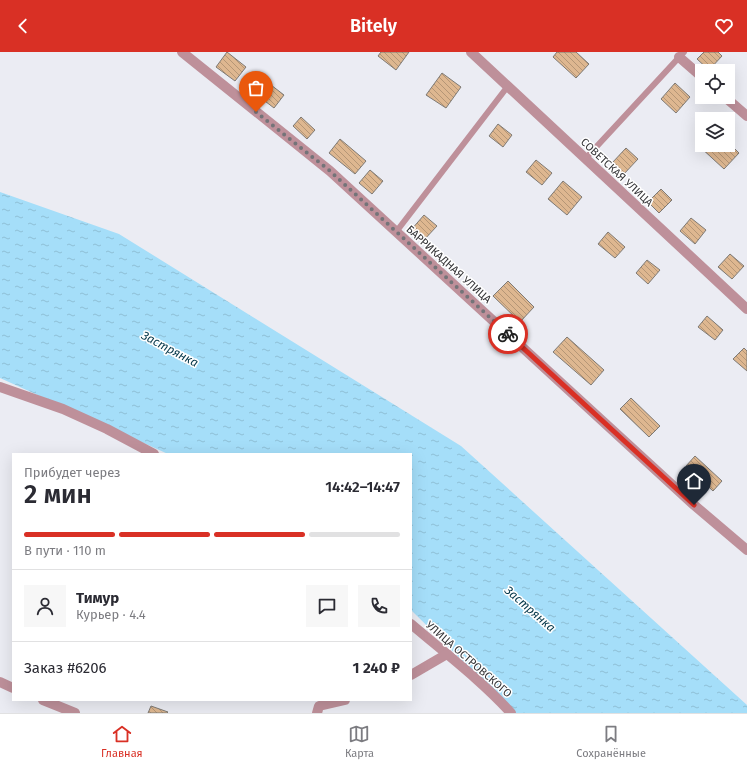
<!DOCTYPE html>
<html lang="ru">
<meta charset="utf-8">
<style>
:root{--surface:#fff;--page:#f7f7f7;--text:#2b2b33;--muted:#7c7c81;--line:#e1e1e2;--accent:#d93025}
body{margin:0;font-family:"Fira Sans",sans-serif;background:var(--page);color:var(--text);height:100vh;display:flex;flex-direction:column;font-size:15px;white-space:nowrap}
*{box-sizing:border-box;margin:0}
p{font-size:13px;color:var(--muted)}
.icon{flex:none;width:22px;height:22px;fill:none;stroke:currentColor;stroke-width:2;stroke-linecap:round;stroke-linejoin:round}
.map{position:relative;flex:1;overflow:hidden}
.drawer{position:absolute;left:12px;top:401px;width:400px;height:248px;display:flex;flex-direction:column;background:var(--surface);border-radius:0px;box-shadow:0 4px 16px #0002}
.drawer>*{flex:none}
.controls{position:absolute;left:695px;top:12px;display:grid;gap:8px}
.controls a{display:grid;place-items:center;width:40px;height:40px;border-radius:0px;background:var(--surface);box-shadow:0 4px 16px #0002;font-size:20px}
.pin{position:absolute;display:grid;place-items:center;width:34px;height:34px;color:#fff;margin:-41px -17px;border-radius:50% 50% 50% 0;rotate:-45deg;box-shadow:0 0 4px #0007}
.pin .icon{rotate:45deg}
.courier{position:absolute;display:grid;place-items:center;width:40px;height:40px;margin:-20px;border:3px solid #d93025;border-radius:50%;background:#fff;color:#222;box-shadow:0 1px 5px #0007}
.headline em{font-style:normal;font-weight:600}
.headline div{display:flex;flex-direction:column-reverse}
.headline{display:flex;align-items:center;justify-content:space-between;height:68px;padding:0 12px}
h1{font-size:26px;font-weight:600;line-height:30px}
.bar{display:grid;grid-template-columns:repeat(4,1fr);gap:6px 4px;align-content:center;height:48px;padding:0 12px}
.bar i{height:5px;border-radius:3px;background:var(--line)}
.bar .current{background:var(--accent)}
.bar p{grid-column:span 4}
.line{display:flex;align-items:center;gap:10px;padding:0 12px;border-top:1px solid var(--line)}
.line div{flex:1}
.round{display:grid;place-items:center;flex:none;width:42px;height:42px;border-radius:0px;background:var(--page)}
header{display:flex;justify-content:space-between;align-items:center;height:52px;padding:0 12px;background:var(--accent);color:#fff;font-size:18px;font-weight:600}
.menu{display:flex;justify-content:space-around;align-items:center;height:56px;border-top:1px solid var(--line);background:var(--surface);font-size:11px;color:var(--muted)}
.menu a{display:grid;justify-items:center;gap:2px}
.menu .current{color:var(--accent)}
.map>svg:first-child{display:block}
</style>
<header><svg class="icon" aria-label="back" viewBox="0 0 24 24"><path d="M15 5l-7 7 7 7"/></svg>Bitely<svg class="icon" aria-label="heart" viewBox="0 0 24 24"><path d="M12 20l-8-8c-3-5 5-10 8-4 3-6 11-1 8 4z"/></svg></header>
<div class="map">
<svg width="747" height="661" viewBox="0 0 747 661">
<defs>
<pattern id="water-ripples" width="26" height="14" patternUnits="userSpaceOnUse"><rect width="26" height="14" fill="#a5def9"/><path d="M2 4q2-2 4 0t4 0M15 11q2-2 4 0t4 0" fill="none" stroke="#8fbfd6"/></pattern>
<pattern id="building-back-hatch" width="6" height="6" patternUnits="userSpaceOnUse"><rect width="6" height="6" fill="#deb790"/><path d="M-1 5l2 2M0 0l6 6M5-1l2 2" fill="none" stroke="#b59676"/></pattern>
</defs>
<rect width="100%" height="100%" fill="#ebecf3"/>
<!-- water -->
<polygon fill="url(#water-ripples)" points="0,140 119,182 461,394 747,653 747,661 514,661 479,625 411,558 411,402 168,402 0,326"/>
<!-- building -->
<g fill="url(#building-back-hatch)" stroke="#7e7a75">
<polygon points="227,0 246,15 235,29 216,15"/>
<polygon points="381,0 409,0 396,18 378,4"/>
<polygon points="557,0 576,0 589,12 576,26 553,5"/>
<polygon points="704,0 718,0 722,4 709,18 697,7"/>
<polygon points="442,21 461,35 446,56 426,43"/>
<polygon points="675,31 690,45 676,61 661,47"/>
<polygon points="271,33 284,43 274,56 261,46"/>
<polygon points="301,65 315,78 307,87 293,74"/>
<polygon points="498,72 512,83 503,95 489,84"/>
<polygon points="340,87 366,109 355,122 329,101"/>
<polygon points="728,90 739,101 724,117 700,95 702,93 728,93"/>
<polygon points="626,96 638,107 623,123 612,111"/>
<polygon points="536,108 552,121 542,133 526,120"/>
<polygon points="370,118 383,129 372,142 359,131"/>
<polygon points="563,129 582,145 567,163 548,147"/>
<polygon points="661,137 672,148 659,161 648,150"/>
<polygon points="424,163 437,174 423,189 411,178"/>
<polygon points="691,166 706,178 695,192 680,179"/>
<polygon points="608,180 625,195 615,206 598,192"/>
<polygon points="730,202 744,214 732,227 718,215"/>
<polygon points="647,208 660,218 648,232 636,221"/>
<polygon points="508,229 534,255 520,270 493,244"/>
<polygon points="707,264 723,278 715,288 698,275"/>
<polygon points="567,285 604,318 591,333 553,300"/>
<polygon points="744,296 747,299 747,319 733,307"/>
<polygon points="631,346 660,374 649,385 620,357"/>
<polygon points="695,404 722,429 713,439 686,414"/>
<polygon points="151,654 168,660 167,661 148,661"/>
</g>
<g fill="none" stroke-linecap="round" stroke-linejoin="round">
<!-- service -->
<g stroke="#be909a" stroke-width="6">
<polyline points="586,106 684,0"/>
<polyline points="396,180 508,34"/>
</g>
<!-- minor -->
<g stroke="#be909a" stroke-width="10">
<polyline points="182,0 330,119 694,453 747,498"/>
<polyline points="471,0 747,257"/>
<polyline points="679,5 702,25"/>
<polyline points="725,45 747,64"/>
<polyline points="0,335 63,357 107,377 154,402"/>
<path d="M 411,572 C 445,601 481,628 511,661"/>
<polyline points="411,623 447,602"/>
<polyline points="0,630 13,636"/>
<polyline points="43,648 75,661"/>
<polyline points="317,661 319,654 345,648"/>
</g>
</g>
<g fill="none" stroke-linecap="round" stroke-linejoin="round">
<!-- done -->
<polyline stroke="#747479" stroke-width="4" stroke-dasharray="0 7.2" points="256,60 330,119 508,282"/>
<!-- route -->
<polyline stroke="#d93025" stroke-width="5" points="508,282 694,453"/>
</g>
<g text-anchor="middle" stroke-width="3" stroke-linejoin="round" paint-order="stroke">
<!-- street labels -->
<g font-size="11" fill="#343437" stroke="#fff">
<text transform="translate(617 120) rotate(43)" y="4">СОВЕТСКАЯ УЛИЦА</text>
<text transform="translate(449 212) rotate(42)" y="4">БАРРИКАДНАЯ УЛИЦА</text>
<text transform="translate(469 607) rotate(41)" y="4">УЛИЦА ОСТРОВСКОГО</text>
</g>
<!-- water labels -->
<g font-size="12" font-style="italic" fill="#033649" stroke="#fff">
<text transform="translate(170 297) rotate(28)" y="4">Застрянка</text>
<text transform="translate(530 557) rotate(41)" y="4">Застрянка</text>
</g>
</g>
</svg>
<div class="controls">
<a><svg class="icon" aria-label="locate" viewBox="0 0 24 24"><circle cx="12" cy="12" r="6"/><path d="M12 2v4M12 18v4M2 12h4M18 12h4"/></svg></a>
<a><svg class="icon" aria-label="layers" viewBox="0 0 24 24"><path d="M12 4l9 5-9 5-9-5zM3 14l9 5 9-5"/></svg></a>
</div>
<div class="pin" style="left:256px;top:60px;background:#ea580c"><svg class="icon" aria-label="bag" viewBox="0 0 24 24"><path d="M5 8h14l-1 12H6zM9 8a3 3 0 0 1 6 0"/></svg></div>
<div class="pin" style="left:694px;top:453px;background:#1f2937"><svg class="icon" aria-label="home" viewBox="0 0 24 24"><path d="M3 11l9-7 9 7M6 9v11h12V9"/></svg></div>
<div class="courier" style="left:508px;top:282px"><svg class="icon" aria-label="bike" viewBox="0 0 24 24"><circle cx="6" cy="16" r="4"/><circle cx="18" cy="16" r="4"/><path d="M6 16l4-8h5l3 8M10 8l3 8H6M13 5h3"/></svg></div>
<section class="drawer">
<div class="headline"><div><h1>2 мин</h1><p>Прибудет через</p></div><em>14:42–14:47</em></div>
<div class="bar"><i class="current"></i><i class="current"></i><i class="current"></i><i></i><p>В пути · 110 m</p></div>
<div class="line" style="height:72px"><a class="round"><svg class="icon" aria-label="person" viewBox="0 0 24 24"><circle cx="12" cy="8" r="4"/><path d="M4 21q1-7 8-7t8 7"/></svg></a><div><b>Тимур</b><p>Курьер · 4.4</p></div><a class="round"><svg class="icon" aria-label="chat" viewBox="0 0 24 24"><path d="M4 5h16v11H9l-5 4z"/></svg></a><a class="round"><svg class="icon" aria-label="phone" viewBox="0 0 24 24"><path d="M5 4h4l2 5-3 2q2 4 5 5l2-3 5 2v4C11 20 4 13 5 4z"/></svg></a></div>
<div class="line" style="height:52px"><div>Заказ #6206</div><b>1 240 ₽</b></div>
</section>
</div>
<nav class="menu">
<a class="current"><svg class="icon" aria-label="home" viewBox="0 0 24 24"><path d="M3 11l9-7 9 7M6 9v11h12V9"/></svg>Главная</a>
<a><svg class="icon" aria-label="map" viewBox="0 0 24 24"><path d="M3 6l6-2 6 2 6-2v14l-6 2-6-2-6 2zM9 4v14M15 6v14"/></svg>Карта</a>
<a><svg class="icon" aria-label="saved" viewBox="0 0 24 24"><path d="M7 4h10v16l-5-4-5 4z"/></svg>Сохранённые</a>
</nav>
